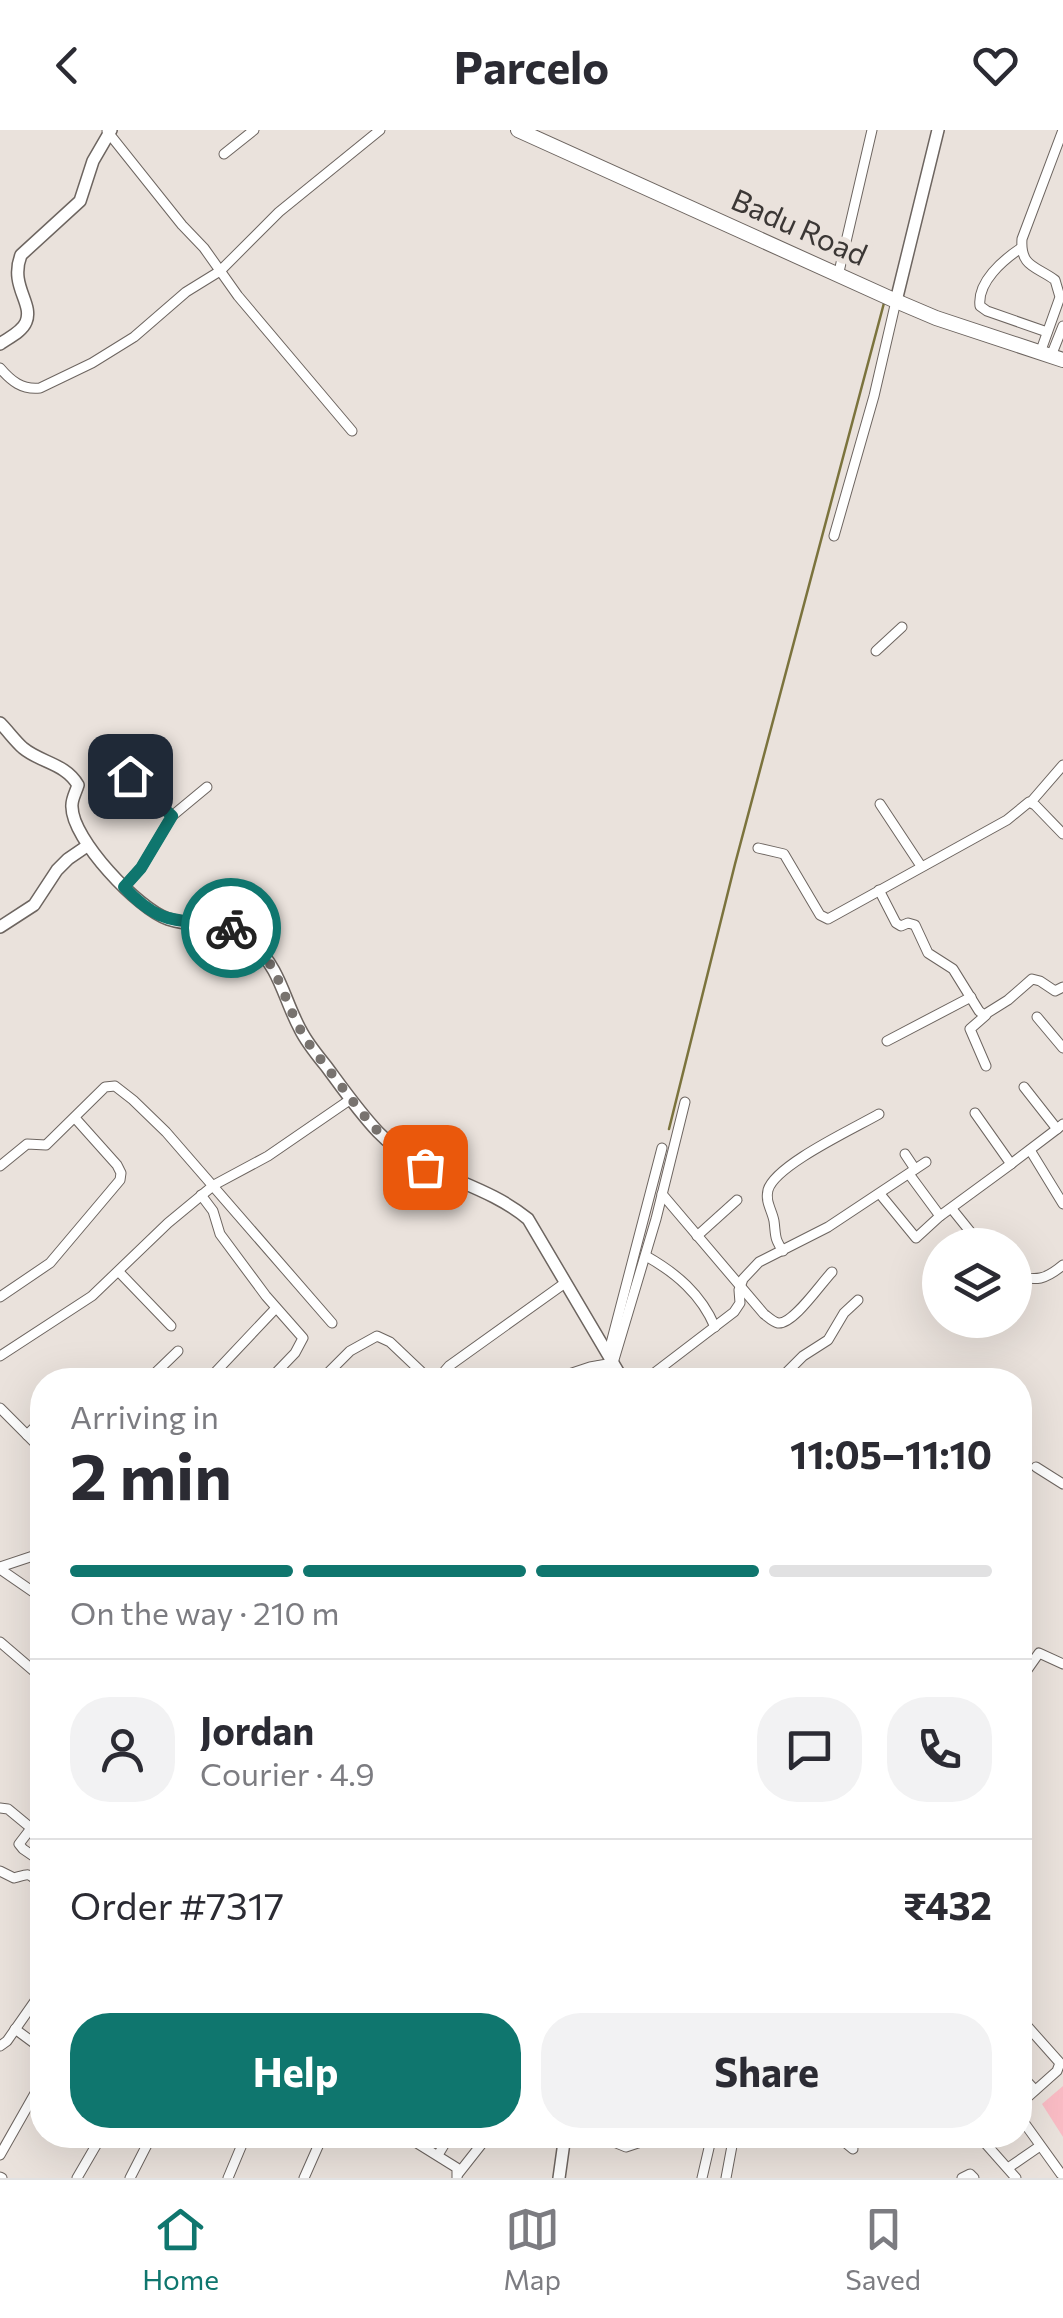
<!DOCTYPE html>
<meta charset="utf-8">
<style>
:root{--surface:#fff;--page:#f2f2f3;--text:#2b2b33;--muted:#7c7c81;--line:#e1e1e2;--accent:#0f766e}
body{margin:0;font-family:Commissioner,sans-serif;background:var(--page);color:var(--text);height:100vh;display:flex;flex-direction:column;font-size:38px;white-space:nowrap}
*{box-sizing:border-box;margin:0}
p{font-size:32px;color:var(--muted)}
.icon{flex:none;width:55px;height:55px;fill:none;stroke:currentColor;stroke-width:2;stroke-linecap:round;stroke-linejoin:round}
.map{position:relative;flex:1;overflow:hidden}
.sheet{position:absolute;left:30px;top:1238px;width:1002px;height:780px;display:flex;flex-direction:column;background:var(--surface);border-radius:40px;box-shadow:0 10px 40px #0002}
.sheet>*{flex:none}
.fabs{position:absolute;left:922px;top:1098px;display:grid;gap:20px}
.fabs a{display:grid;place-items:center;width:110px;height:110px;border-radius:50%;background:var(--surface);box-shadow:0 10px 40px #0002;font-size:50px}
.pin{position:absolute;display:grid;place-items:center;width:85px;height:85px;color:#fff;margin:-42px;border-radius:20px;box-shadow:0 5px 15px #0006}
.courier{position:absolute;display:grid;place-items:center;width:100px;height:100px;margin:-50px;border:8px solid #0f766e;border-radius:50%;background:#fff;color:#222;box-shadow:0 2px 12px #0007}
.overview em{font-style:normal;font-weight:700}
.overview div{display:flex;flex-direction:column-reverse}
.overview{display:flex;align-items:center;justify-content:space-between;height:170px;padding:0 40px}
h1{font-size:65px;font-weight:700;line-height:75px}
.bar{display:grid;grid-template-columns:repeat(4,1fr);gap:15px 10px;align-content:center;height:120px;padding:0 40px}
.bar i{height:12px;border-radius:8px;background:var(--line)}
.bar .selected{background:var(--accent)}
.bar p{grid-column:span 4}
.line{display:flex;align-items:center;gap:25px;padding:0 40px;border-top:2px solid var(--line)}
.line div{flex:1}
.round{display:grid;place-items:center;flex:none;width:105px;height:105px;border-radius:40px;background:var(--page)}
.primary-button{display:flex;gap:20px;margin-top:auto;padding:20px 40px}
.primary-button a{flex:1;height:115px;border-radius:40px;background:var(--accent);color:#fff;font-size:40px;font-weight:700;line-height:115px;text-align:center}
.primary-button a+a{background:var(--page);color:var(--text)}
header{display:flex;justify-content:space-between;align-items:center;height:130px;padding:0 40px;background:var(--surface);font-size:45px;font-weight:700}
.tab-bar{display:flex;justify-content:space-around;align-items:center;height:140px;border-top:2px solid var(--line);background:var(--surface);font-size:28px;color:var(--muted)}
.tab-bar a{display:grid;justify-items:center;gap:5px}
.tab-bar .selected{color:var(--accent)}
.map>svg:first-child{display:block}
</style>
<header><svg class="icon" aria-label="back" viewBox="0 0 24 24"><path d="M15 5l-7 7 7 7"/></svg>Parcelo<svg class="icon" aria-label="heart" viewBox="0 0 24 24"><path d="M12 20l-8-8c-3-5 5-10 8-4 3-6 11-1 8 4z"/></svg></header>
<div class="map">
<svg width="1063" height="2048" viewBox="0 0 1063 2048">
<rect width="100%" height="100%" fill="#eae2dc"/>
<!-- green -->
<polygon fill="#fabcc5" points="1063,1956 1063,2007 1042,1974"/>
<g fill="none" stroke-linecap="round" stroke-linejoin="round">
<!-- stream -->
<polyline stroke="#7b733d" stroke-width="2.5" points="669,999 735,734 884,173"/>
<defs>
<g id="minor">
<polyline points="107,1 182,95 204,118 238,166 352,301"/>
<polyline points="224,24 254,0"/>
<path d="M 1021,118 C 1003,130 977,152 980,176 L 987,181 L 1047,202"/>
<polyline points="838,146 872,0"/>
<path d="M 1040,223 L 1060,167 L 1055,150 C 1036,136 1020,137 1022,109 L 1063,0"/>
<polyline points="1051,226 1063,196"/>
<path d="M 0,238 C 11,251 22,260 40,258 L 92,233 L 134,207 L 186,162 L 220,141 L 279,82 L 380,0"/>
<polyline points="834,406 874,266 896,171"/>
<polyline points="876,521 902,497"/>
<polyline points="130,646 172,686"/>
<polyline points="1031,672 1063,635"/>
<polyline points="880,674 921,736"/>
<polyline points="758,718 784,724 820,785 828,789 1007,690 1029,672 1035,675 1063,704"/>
<polyline points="124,757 141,738 172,686 207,657"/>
<polyline points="879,760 896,793 901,796 908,793 915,795 928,823 953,839 979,881 984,885 1008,870 1032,849 1040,851 1055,861 1063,857"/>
<polyline points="986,885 970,899 986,936"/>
<polyline points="1037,887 1063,918"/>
<polyline points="887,911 971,867"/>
<polyline points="1024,957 1057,999 1063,994"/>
<polyline points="975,983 1011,1034 1057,999"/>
<polyline points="1030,1020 1063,1074"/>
<polyline points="905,1024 915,1039"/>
<polyline points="0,1036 27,1014 46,1015 105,957 115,956 133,970 166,1002 332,1193"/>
<polyline points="909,1044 940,1086"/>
<path d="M 662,1064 L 764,1184 C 768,1187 773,1192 778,1193 C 793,1195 821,1153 832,1142"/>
<polyline points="880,1064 916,1108 940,1086 1011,1034"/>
<polyline points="201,1065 213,1081 220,1104 266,1166 303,1208 295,1223 269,1250"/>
<polyline points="952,1079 981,1115"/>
<polyline points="697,1106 737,1070"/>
<path d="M 783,1121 C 774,1108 776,1106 774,1091 C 772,1080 765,1072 768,1060 C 775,1035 855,998 879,984"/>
<path d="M 646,1126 C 676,1143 701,1164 715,1197"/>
<polyline points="119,1142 171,1196"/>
<path d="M 1015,1146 C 1037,1151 1045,1150 1063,1135"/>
<polyline points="0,1167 50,1133 120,1050 121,1043 117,1035 75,988"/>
<polyline points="608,1225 662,1018"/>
<polyline points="0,1226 92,1166 168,1093 214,1055 268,1026 351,969"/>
<polyline points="148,1250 178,1221"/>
<polyline points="208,1250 276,1178"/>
<polyline points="321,1250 350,1221 377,1206 390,1212 430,1250"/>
<polyline points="437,1250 449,1236 565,1153"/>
<polyline points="551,1250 590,1237 613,1233 656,1089 685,972"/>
<polyline points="594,1250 598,1236"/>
<polyline points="645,1250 734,1182 740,1173 739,1160 743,1149 759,1132 828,1097 926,1032"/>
<polyline points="779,1250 803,1226 828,1210 844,1183 858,1170"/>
<polyline points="0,1278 42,1320"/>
<polyline points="27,1305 42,1290"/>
<polyline points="1036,1337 1063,1354"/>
<polyline points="0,1437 42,1423"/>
<polyline points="0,1439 42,1468"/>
<polyline points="0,1512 42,1548"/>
<polyline points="1020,1550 1039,1523 1063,1534"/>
<polyline points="0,1678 8,1679 31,1698"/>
<polyline points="42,1684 19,1714 23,1719 42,1732"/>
<path d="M 0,1741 L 14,1748 C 32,1743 26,1743 42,1754"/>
<polyline points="1020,1888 1060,1933 1057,1941 1020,1974"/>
<polyline points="15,1899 42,1919"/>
<polyline points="0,1916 7,1911 42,1861"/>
<polyline points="1020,1944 1035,1960"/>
<polyline points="1020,1987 1061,2044"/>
<polyline points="404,2005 457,2038 457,2048"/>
<polyline points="597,2005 626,2017 638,2013 643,2005"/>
<polyline points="836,2005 853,2019"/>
<polyline points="887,2005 892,2007 898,2005"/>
<polyline points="922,2005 929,2011 937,2005"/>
<polyline points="978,2005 1016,2048"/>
<polyline points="785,2009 788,2005"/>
<polyline points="0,2025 42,1951"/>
<polyline points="438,2025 450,2005"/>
<polyline points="1008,2038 1040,2016"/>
<polyline points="458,2044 484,2011 484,2005"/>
<polyline points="0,2047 2,2048"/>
<polyline points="77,2048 102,2005"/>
<polyline points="130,2048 152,2005"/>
<polyline points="228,2048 246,2005"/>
<polyline points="304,2048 323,2005"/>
<polyline points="702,2048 712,2005"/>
<polyline points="726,2048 734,2005"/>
<polyline points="962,2048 970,2044 974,2048"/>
</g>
<g id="tertiary">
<polyline points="896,171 938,0"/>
<path d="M 0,214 C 8,208 22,202 26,192 C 34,173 9,156 21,125 L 80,71 L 93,31 L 111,0"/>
<path d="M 0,593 C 8,601 15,611 23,618 C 41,633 65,633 78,655 C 76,662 71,670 72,677 C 72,709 138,779 168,789 C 200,800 226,786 253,813 C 281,841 283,867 300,899 C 307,913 317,925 326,936 C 343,959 359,982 378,1002 C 421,1047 481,1050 528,1089 L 623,1250"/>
<polyline points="0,797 34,775 57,740 68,729 87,716"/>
<polyline points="559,2048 565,2005"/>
</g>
<polyline id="primary" points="518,0 896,171 936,188 1063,230"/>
</defs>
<!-- minor casing -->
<use href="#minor" stroke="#6d6560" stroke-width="11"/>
<!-- tertiary casing -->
<use href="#tertiary" stroke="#6d6560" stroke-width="14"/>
<!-- primary casing -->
<use href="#primary" stroke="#6d6560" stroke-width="16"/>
<!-- minor -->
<use href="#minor" stroke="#fff" stroke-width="9"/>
<!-- tertiary -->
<use href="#tertiary" stroke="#fff" stroke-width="11"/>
<!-- primary -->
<use href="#primary" stroke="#fff" stroke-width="14"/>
</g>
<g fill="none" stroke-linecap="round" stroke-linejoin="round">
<!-- done -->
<path stroke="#78736f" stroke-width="10" stroke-dasharray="0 18" d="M 231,798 C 276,820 279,860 300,899 C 308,915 321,929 332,944 C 359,979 384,1017 425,1037"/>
<!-- route -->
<path stroke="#0f766e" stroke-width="12" d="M 130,646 L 172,686 L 141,738 L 124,757 C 166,802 180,785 231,798"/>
</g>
<g text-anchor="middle" stroke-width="10" stroke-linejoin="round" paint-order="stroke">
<!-- street labels -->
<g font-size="30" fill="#3b3735" stroke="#eae2dc">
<text transform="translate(799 98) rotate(24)" y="10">Badu Road</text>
</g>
</g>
</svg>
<div class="fabs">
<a><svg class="icon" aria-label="layers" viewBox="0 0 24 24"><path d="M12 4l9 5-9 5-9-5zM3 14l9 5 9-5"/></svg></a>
</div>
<div class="pin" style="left:425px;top:1037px;background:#ea580c"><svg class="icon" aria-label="bag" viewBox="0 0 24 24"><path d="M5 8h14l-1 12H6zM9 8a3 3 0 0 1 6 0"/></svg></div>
<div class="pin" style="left:130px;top:646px;background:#1f2937"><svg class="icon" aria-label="home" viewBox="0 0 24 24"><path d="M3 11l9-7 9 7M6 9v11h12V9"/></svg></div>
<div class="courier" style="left:231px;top:798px"><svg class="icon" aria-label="bike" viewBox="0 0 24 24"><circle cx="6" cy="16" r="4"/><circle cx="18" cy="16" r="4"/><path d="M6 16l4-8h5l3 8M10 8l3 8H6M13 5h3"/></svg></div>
<section class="sheet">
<div class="overview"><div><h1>2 min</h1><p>Arriving in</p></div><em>11:05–11:10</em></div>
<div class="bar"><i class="selected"></i><i class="selected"></i><i class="selected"></i><i></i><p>On the way · 210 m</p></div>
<div class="line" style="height:180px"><a class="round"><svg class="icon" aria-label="person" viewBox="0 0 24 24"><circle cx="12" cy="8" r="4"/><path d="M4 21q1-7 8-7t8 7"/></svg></a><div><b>Jordan</b><p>Courier · 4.9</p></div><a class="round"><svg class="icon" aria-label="chat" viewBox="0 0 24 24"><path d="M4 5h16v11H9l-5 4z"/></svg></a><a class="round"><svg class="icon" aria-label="phone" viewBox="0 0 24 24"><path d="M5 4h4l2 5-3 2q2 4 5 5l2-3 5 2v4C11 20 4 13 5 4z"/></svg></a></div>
<div class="line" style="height:130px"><div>Order #7317</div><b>₹432</b></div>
<div class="primary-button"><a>Help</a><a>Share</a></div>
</section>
</div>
<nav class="tab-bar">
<a class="selected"><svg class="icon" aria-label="home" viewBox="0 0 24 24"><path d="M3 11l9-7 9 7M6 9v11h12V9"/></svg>Home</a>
<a><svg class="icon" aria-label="map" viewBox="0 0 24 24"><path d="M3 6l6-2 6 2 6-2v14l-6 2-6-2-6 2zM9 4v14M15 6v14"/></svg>Map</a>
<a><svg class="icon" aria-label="saved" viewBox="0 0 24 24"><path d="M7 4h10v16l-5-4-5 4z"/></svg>Saved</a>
</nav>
